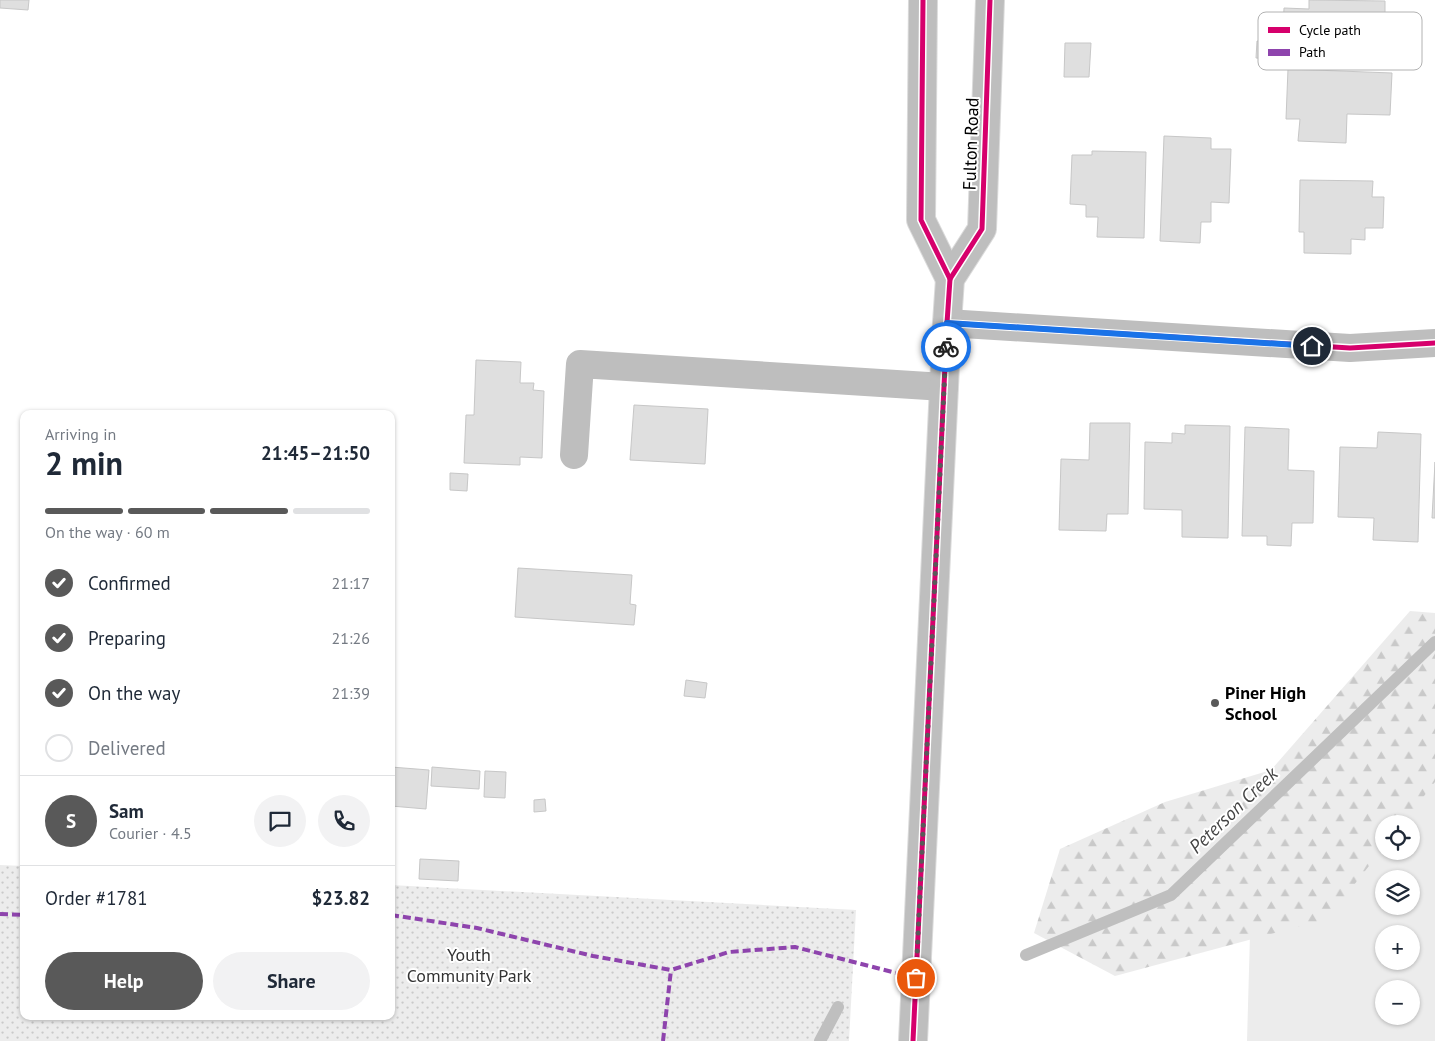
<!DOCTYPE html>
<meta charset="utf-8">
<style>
:root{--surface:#fff;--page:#f2f2f3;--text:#1f2937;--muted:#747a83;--line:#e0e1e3;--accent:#595959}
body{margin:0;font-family:"PT Sans",sans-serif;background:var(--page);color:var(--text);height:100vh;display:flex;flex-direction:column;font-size:19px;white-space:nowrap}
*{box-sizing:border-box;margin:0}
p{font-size:16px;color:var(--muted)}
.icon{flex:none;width:28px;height:28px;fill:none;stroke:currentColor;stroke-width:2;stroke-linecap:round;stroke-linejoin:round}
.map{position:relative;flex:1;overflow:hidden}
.side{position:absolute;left:20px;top:410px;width:375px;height:610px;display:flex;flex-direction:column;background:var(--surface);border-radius:10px;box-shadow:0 1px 4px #0004}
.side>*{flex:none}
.fabs{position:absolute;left:1375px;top:815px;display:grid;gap:10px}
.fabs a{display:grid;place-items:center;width:45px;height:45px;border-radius:50%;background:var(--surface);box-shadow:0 1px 4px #0004;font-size:25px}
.pin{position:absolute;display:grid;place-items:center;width:42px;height:42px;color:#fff;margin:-21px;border:2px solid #fff;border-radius:50%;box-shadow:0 1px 5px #0007}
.courier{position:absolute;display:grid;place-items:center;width:50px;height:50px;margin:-25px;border:4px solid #1a73e8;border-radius:50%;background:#fff;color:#222;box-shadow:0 1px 6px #0007}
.head em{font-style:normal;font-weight:700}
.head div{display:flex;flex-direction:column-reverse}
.head{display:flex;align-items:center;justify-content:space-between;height:85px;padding:0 25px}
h1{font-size:32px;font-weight:700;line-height:38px}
.bar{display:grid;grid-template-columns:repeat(4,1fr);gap:8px 5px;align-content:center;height:60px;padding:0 25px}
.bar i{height:6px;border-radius:4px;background:var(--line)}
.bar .selected{background:var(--accent)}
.bar p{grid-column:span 4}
.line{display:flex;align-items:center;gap:12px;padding:0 25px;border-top:1px solid var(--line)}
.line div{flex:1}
.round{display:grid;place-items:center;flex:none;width:52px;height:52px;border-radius:26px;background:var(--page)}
ol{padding:0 25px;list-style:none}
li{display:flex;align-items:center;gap:15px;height:55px}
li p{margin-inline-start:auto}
li .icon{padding:5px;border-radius:50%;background:var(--accent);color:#fff;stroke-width:4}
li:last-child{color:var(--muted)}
li i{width:28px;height:28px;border:2px solid var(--line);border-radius:50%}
.cta{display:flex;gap:10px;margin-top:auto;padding:10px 25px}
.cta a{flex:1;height:58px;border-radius:30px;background:var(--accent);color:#fff;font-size:20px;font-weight:700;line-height:58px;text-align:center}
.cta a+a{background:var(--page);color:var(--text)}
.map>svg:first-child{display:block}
</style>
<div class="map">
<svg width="1435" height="1041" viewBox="0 0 1435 1041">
<defs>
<pattern id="forest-firs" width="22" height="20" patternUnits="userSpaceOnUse" patternTransform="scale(1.25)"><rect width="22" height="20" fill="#ececec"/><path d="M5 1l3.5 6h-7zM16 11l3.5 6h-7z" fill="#c9c9c9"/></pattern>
<pattern id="park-dots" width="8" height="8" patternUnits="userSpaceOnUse" patternTransform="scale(1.25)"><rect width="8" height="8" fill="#ececec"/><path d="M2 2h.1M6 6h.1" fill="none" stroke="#c9c9c9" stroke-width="1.8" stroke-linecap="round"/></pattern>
</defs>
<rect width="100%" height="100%" fill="#fff"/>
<!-- green -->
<path fill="#ececec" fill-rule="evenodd" d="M 1435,749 L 1435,1041 L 1247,1041 L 1251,899 ZM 1384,824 L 1411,824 L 1411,851 L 1384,851 ZM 1384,879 L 1411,879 L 1411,906 L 1384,906 ZM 1384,934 L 1411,934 L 1411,961 L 1384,961 ZM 1384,989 L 1411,989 L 1411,1016 L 1384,1016 Z"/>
<!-- forest -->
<polygon fill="url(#forest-firs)" points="1410,611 1435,613 1435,782 1402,824 1384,824 1384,847 1327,919 1115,976 1034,933 1060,849 1165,802 1271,770"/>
<!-- park -->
<polygon fill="url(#park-dots)" points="0,865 24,866 24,1016 391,1016 391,885 856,910 849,1041 0,1041"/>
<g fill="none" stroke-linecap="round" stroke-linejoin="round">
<!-- stream -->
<g stroke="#bfbfbf" stroke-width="12">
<polyline points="1026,955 1171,895 1435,642"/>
<polyline points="820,1041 838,1007"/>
</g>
</g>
<!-- building -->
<g fill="#dfdfdf" stroke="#c7c7c7">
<polygon points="0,0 29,0 28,10 0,8"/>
<polygon points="1309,0 1385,1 1385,13 1394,13 1392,57 1282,54 1284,8 1309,9"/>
<polygon points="1257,41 1278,42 1277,59 1256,58"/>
<polygon points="1065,43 1091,43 1089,77 1064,77"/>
<polygon points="1288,69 1392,73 1390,115 1347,114 1346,143 1298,141 1300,119 1286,119"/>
<polygon points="1164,136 1211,138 1211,149 1231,149 1229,203 1211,202 1211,222 1201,222 1200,243 1160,241"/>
<polygon points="1092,151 1146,152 1144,238 1097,237 1098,217 1086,217 1086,205 1070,204 1072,155 1092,155"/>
<polygon points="1300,180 1373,181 1372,197 1384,197 1383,228 1365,228 1365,240 1351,239 1351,254 1304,253 1304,232 1299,232"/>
<polygon points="476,360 521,362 520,383 534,383 533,390 544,391 542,458 520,457 520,465 464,463 466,415 474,415"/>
<polygon points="634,405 708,409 705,464 630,460"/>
<polygon points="1090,423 1130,423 1128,514 1107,514 1106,531 1059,530 1061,459 1089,460"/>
<polygon points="1185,425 1230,426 1228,538 1182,537 1182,510 1144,509 1145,442 1172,443 1172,433 1185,434"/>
<polygon points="1245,427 1289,429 1288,470 1314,471 1313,523 1292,523 1291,546 1267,545 1267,536 1242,536"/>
<polygon points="1378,432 1421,434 1418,542 1373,540 1374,518 1338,517 1340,447 1377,448"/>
<polygon points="1435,462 1435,518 1432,518"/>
<polygon points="450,473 468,474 467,491 450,490"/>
<polygon points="518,568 632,575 630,604 636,605 634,625 515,617"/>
<polygon points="686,680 707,683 705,698 684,696"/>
<polygon points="391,767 429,770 426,809 391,806"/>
<polygon points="432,767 480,771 479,789 431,786"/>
<polygon points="485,771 506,772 505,798 484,797"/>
<polygon points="545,799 546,811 534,812 534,800"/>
<polygon points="420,859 459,861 458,881 419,879"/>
</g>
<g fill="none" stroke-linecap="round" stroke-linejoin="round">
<defs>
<g id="major">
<polyline points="923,0 921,220 950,279"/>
<polyline points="913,1041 947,323 950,279 982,229 990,0"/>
</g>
</defs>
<!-- major casing -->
<use href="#major" stroke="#dbdbdb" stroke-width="30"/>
<!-- minor -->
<g stroke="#bebebe" stroke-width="28">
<polyline points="947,323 1350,348 1435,343"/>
<polyline points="574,455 580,364 944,387"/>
</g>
<!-- major -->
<use href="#major" stroke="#bebebe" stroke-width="28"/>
<!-- quiet -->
<g stroke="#8e44ad" stroke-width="4" stroke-dasharray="8 4" stroke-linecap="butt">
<polyline points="0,914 24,915"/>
<polyline points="391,915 477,928 593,956 671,970 729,952 795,947 916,978"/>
<polyline points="663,1041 671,970"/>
</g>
<defs>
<g id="cycleway">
<polyline points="923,0 921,220 950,279"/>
<polyline points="947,323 1350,348 1435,343"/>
<polyline points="913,1041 947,323 950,279 982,229 990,0"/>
</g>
</defs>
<!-- cycleway casing -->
<use href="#cycleway" stroke="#fff" stroke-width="8"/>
<!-- cycleway -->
<use href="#cycleway" stroke="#d6006c" stroke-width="5"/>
</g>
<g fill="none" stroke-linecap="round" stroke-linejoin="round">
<!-- done -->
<polyline stroke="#595959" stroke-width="5" stroke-dasharray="0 9" points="916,978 946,347"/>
<!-- route -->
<polyline stroke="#1a73e8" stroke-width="6" points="946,347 947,323 1312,346"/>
</g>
<!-- markers -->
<circle fill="#595959" stroke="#fff" stroke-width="2" cx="1215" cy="703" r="5"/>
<g text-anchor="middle" stroke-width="4" stroke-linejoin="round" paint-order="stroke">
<!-- street labels -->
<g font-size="18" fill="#000" stroke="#fff">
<text transform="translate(971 144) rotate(-88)" y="6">Fulton Road</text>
</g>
<!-- poi labels -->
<g font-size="18" font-weight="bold" fill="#000" stroke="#fff" text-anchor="start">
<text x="1225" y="699">Piner High<tspan x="1225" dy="21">School</tspan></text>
</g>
<!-- park labels -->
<g font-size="18" fill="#333" stroke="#fff">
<text x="469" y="961">Youth<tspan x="469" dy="21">Community Park</tspan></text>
</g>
<!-- water labels -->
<g font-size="19" font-style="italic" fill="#444" stroke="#fff">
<text transform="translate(1233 810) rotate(-44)" y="7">Peterson Creek</text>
</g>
</g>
<!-- legend -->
<rect x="1258" y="12" width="164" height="58" rx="8" fill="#fff" stroke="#b2b2b2" stroke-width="1"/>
<rect x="1268" y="27" width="22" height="6" fill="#d6006c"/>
<rect x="1268" y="49" width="22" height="7" fill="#8e44ad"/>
<g font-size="14" fill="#000">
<text x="1299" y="35">Cycle path</text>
<text x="1299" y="57">Path</text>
</g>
</svg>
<div class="fabs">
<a><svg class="icon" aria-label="locate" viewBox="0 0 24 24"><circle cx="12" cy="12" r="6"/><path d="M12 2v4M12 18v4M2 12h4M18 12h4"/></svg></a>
<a><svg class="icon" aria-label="layers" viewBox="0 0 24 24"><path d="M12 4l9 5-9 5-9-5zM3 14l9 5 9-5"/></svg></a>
<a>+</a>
<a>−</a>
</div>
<div class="pin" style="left:916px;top:978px;background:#ea580c"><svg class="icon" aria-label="bag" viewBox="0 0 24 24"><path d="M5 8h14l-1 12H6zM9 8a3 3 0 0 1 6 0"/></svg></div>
<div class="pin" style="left:1312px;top:346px;background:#1f2937"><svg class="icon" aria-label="home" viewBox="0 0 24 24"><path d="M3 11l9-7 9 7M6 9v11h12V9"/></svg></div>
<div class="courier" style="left:946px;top:347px"><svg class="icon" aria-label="bike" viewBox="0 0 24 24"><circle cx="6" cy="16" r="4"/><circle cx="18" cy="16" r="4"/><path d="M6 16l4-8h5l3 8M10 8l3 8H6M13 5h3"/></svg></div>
<section class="side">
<div class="head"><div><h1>2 min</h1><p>Arriving in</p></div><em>21:45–21:50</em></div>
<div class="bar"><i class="selected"></i><i class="selected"></i><i class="selected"></i><i></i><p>On the way · 60 m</p></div>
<ol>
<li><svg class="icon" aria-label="check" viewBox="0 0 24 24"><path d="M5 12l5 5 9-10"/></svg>Confirmed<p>21:17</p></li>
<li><svg class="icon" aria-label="check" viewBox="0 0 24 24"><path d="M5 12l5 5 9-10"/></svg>Preparing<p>21:26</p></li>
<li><svg class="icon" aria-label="check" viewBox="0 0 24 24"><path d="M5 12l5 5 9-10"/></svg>On the way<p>21:39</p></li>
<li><i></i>Delivered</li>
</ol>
<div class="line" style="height:90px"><b class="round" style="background:var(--accent);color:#fff">S</b><div><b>Sam</b><p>Courier · 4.5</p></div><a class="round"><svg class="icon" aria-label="chat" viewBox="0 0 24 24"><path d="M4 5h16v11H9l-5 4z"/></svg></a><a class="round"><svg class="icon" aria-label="phone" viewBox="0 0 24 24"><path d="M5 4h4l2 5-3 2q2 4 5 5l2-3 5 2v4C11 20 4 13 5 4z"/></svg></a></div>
<div class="line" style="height:65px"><div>Order #1781</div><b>$23.82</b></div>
<div class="cta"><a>Help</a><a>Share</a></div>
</section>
</div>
